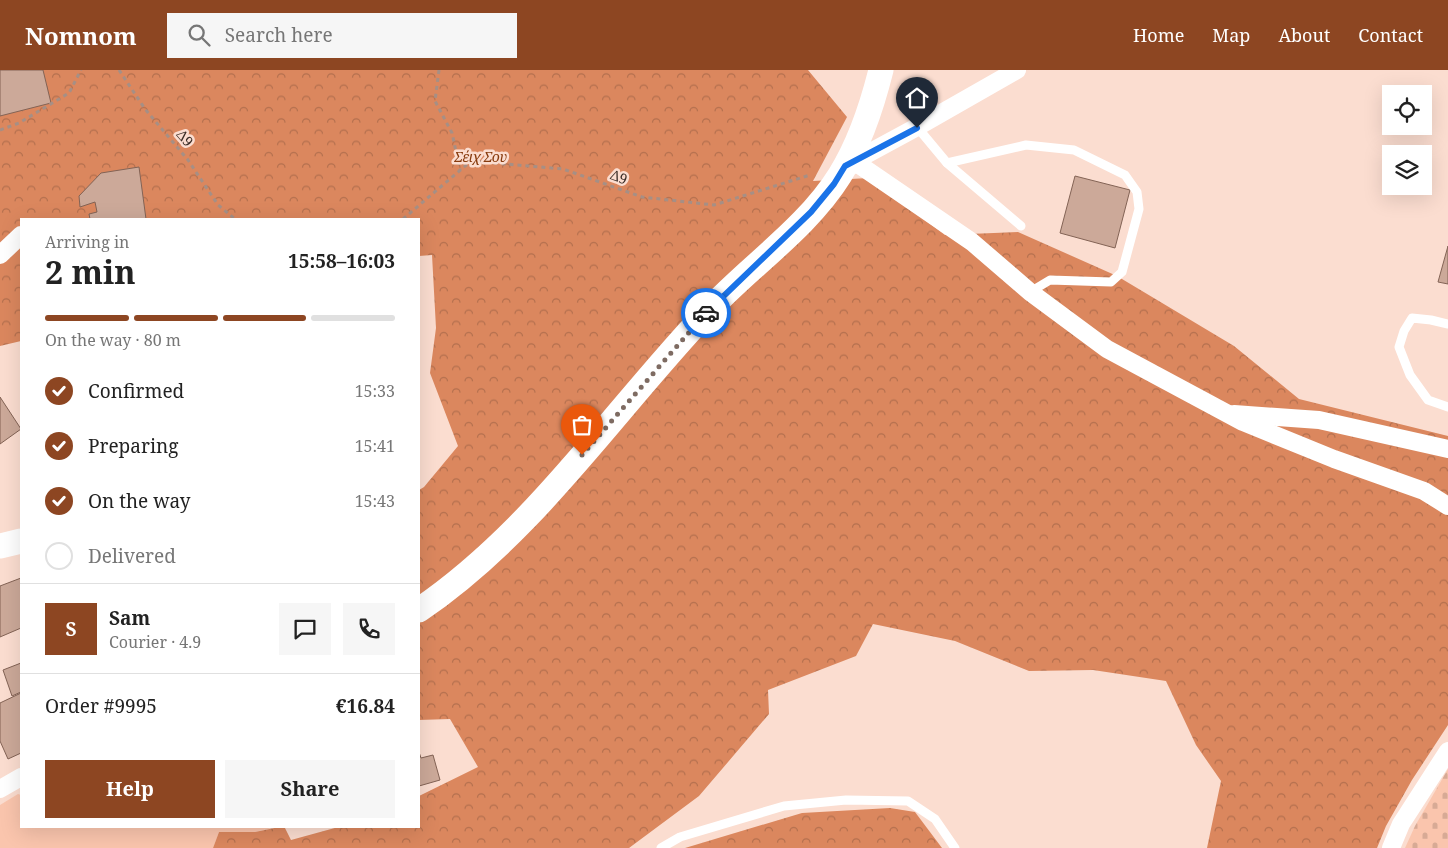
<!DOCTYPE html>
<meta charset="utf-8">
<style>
:root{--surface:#fff;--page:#f6f6f6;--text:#222;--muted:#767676;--line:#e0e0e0;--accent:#8d4622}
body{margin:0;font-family:"Noto Serif",serif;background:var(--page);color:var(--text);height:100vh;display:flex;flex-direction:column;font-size:19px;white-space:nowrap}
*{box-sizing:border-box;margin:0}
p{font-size:16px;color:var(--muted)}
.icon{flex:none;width:28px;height:28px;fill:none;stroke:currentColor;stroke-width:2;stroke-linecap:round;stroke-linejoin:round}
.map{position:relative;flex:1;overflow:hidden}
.drawer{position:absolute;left:20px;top:148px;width:400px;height:610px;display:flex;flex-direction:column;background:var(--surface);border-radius:0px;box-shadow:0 5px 20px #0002}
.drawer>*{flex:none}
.buttons{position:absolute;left:1382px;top:15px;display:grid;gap:10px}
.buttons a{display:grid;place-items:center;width:50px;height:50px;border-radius:0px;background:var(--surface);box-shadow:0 5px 20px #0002;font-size:25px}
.pin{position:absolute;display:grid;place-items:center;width:42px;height:42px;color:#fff;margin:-51px -21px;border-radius:50% 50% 50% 0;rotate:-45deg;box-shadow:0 0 5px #0007}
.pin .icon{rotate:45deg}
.courier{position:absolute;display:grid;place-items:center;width:50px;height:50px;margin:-25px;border:4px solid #1a73e8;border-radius:50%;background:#fff;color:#222;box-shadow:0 1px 6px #0007}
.overview em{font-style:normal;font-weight:700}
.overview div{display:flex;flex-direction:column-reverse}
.overview{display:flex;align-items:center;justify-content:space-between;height:85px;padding:0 25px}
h1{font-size:32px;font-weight:700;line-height:38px}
.bar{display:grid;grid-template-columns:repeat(4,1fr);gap:8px 5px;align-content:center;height:60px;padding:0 25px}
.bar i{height:6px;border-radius:4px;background:var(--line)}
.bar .selected{background:var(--accent)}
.bar p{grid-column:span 4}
.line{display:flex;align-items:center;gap:12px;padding:0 25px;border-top:1px solid var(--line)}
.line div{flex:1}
.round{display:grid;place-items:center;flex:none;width:52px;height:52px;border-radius:0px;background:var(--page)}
ol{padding:0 25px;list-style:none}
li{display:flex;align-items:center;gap:15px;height:55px}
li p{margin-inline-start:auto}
li .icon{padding:5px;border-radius:50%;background:var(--accent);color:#fff;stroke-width:4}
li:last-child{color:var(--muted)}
li i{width:28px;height:28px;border:2px solid var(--line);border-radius:50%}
.primary-button{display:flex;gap:10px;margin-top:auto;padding:10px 25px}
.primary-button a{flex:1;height:58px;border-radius:0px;background:var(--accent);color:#fff;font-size:20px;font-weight:700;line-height:58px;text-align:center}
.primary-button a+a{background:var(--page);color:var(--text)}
header{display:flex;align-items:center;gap:30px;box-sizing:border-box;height:70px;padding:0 25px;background:var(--accent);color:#fff}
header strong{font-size:24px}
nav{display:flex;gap:28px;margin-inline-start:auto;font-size:18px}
.search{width:350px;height:45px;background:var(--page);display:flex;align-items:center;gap:12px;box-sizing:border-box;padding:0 18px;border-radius:0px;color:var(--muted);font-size:19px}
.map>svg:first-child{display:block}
</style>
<header>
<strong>Nomnom</strong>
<div class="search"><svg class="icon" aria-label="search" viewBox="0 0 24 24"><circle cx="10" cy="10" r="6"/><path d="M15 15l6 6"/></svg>Search here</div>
<nav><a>Home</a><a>Map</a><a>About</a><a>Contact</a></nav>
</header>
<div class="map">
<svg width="1448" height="778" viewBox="0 0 1448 778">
<defs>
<pattern id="forest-crowns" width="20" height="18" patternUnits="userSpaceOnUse" patternTransform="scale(1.25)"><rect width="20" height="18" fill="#db875e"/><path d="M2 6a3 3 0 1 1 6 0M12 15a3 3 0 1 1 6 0" fill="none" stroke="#b36f4e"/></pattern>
<pattern id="cemetery-stones" width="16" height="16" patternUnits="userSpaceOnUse" patternTransform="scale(1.25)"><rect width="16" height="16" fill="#fac5ad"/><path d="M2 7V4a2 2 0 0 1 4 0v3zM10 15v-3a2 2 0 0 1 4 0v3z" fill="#d7aa95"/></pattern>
</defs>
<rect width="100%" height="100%" fill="#fbddd0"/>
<!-- grass -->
<polygon fill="#fac5ad" points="18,724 21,725 21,756 281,756 255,762 219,762 213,778 0,778 0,735"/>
<!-- forest -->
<g fill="url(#forest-crowns)">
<polygon points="0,0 808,0 847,47 813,111 869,108 945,165 1018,162 1117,206 1234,276 1299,329 1448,366 1448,655 1412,710 1386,756 1377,778 1207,778 1221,711 1196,675 1166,611 1093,600 1029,601 955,571 873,554 856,586 768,620 769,644 699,726 629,778 213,778 219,762 255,762 284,756 291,770 342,756 419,756 419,726 478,697 450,649 419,650 419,420 424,417 458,376 430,303 436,258 432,185 419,186 419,149 21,149 21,271 0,276"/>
<polygon points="890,738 915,742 942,778 685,778 802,743"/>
</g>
<!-- cemetery -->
<polygon fill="url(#cemetery-stones)" points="1448,699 1448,778 1405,778 1415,756"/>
<!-- building -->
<g fill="#cca999" stroke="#836355">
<polygon points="0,0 43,0 51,33 0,46"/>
<polygon points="139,97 146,149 90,149 89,144 97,142 95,132 80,137 79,126 101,103"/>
<polygon points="1075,106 1130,120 1115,178 1060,163"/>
<polygon points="1448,176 1448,214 1438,212"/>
<polygon points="0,327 21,359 0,374"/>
<polygon points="21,508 21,558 0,567 0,516"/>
<polygon points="21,593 21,622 12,626 3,600"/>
<polygon points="21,623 21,683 8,689 0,671 0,633"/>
<polygon points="419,682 421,688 433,685 440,710 419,716"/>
</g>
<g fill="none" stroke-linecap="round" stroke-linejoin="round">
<!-- path -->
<g stroke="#a68f85" stroke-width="3" stroke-dasharray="4 4" stroke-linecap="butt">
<polyline points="119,0 145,39 188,90 218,135 235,149"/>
<polyline points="439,0 435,31 452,63 460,100"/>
<polyline points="0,60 19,53 69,23 81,0"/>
<polyline points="403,149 471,91 563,99 642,127 714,135 810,105"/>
</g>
<!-- service -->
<g stroke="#fff" stroke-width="9">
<polyline points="917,57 947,93 1021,156"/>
<polyline points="947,93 1026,75 1074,80 1125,105 1137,122 1139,139 1122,202 1111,212 1050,210 1030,222"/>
<polyline points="1448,254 1431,250 1412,248 1404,261 1399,277 1410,305 1428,330 1448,337"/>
<polyline points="661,778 680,767 784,736 846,730 908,731 935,749 955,778"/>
</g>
<!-- minor -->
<g stroke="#fff" stroke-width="18">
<polyline points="845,96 858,94 972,172 1030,222 1107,279 1243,352 1334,389 1424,421 1448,436"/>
<polyline points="845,96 917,57 1017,0"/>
<polyline points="0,185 21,165"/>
<polyline points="1234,344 1319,350 1448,379"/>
<polyline points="0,719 21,707"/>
<polyline points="1391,778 1401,754 1448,681"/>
</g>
<!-- secondary -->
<g stroke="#fff" stroke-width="25">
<polyline points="0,476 21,471"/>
<path d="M 419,540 C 535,461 613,341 709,240 C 751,195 807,158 840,105 C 860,73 872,36 881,0"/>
</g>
</g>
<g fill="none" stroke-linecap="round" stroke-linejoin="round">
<!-- done -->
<polyline stroke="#7e6b62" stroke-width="5" stroke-dasharray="0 9" points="582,385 706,243"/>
<!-- route -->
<polyline stroke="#1a73e8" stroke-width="6" points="706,243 811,142 834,114 845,96 917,58"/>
</g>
<g text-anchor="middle" stroke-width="5" stroke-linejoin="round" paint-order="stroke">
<!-- street labels -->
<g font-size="14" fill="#3b2d27" stroke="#fbddd0">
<text transform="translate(185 68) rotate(49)" y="5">Δ9</text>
<text transform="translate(619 107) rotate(20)" y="5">Δ9</text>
</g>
<!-- park labels -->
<g font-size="14" font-style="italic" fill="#883b0e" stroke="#fbddd0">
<text x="481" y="92">Σέιχ Σου</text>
</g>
</g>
</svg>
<div class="buttons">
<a><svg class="icon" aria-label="locate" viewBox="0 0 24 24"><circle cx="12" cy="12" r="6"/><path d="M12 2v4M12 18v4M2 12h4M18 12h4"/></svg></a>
<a><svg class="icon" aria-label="layers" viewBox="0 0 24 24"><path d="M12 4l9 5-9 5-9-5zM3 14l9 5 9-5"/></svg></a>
</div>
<div class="pin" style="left:582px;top:385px;background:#ea580c"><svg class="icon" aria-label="bag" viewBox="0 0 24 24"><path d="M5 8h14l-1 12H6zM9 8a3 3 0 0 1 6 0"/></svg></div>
<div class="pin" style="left:917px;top:58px;background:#1f2937"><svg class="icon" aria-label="home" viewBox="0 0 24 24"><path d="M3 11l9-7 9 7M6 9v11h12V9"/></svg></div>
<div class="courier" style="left:706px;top:243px"><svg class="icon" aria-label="car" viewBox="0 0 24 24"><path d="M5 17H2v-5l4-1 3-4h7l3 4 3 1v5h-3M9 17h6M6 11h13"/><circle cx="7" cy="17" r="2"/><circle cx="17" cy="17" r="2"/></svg></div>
<section class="drawer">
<div class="overview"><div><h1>2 min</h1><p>Arriving in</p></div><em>15:58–16:03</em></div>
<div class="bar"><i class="selected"></i><i class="selected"></i><i class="selected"></i><i></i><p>On the way · 80 m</p></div>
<ol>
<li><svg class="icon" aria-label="check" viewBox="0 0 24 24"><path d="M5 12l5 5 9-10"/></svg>Confirmed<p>15:33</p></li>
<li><svg class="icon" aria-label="check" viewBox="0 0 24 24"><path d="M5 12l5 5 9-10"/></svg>Preparing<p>15:41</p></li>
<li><svg class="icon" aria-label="check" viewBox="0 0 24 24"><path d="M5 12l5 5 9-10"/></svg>On the way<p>15:43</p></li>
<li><i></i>Delivered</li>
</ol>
<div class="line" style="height:90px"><b class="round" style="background:var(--accent);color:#fff">S</b><div><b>Sam</b><p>Courier · 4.9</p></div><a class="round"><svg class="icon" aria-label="chat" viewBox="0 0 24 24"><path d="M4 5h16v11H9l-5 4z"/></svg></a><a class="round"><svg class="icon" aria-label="phone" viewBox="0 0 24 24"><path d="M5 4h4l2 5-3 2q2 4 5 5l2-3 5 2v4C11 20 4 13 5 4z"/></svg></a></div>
<div class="line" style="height:65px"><div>Order #9995</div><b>€16.84</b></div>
<div class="primary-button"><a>Help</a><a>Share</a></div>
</section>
</div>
